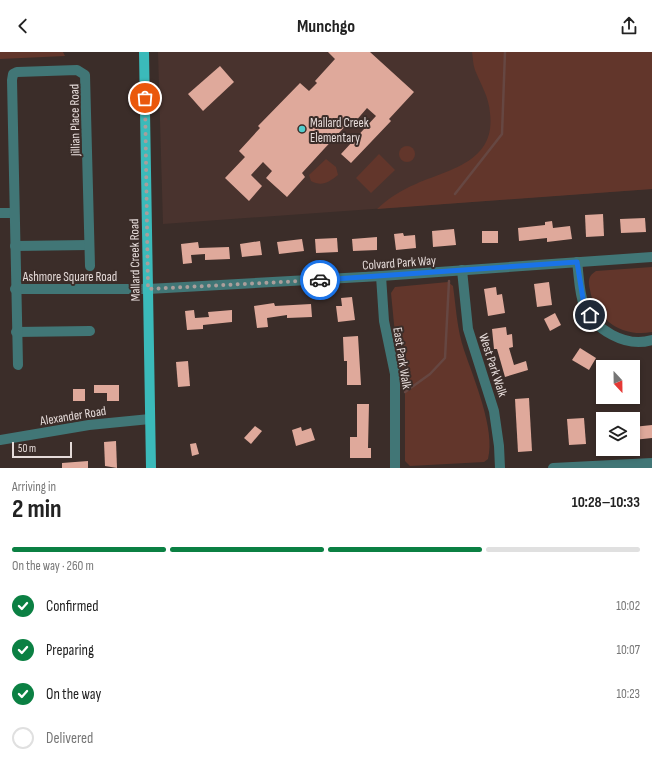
<!DOCTYPE html>
<meta charset="utf-8">
<style>
:root{--surface:#fff;--page:#f6f6f6;--text:#222;--muted:#767676;--line:#e0e0e0;--accent:#0b8043}
body{margin:0;font-family:"Sofia Sans Condensed",sans-serif;background:var(--page);color:var(--text);height:100vh;display:flex;flex-direction:column;font-size:15px;white-space:nowrap}
*{box-sizing:border-box;margin:0}
p{font-size:13px;color:var(--muted)}
.icon{flex:none;width:22px;height:22px;fill:none;stroke:currentColor;stroke-width:2;stroke-linecap:round;stroke-linejoin:round}
.map{position:relative;height:416px;overflow:hidden}
.sheet{display:flex;flex-direction:column;background:var(--surface);flex:1}
.sheet>*{flex:none}
.needle{width:26px;rotate:158deg}
.fabs{position:absolute;left:596px;top:308px;display:grid;gap:8px}
.fabs a{display:grid;place-items:center;width:44px;height:44px;border-radius:0px;background:var(--surface);box-shadow:0 2px 6px #0003;font-size:20px}
.scale{position:absolute;left:12px;bottom:10px;width:60px;box-sizing:border-box;padding-left:4px;border:2px solid #e5dbd9;border-top:0;font-size:11px;line-height:14px;white-space:nowrap;color:#e5dbd9;-webkit-text-stroke:3px #3b2d29;paint-order:stroke}
.pin{position:absolute;display:grid;place-items:center;width:34px;height:34px;color:#fff;margin:-17px;border:2px solid #fff;border-radius:50%;box-shadow:0 1px 4px #0007}
.courier{position:absolute;display:grid;place-items:center;width:40px;height:40px;margin:-20px;border:3px solid #1a73e8;border-radius:50%;background:#fff;color:#222;box-shadow:0 1px 5px #0007}
.headline em{font-style:normal;font-weight:700}
.headline div{display:flex;flex-direction:column-reverse}
.headline{display:flex;align-items:center;justify-content:space-between;height:68px;padding:0 12px}
h1{font-size:26px;font-weight:700;line-height:30px}
.bar{display:grid;grid-template-columns:repeat(4,1fr);gap:6px 4px;align-content:center;height:48px;padding:0 12px}
.bar i{height:5px;border-radius:3px;background:var(--line)}
.bar .current{background:var(--accent)}
.bar p{grid-column:span 4}
ol{padding:0 12px;list-style:none}
li{display:flex;align-items:center;gap:12px;height:44px}
li p{margin-inline-start:auto}
li .icon{padding:4px;border-radius:50%;background:var(--accent);color:#fff;stroke-width:4}
li:last-child{color:var(--muted)}
li i{width:22px;height:22px;border:2px solid var(--line);border-radius:50%}
header{display:flex;justify-content:space-between;align-items:center;height:52px;padding:0 12px;background:var(--surface);font-size:18px;font-weight:700}
.map>svg:first-child{display:block}
</style>
<header><svg class="icon" aria-label="back" viewBox="0 0 24 24"><path d="M15 5l-7 7 7 7"/></svg>Munchgo<svg class="icon" aria-label="share" viewBox="0 0 24 24"><path d="M12 15V3M7 8l5-5 5 5M5 13v7h14v-7"/></svg></header>
<div class="map">
<svg width="652" height="416" viewBox="0 0 652 416">
<rect width="100%" height="100%" fill="#3b2d29"/>
<!-- built -->
<polygon fill="#49332e" points="158,0 652,0 652,137 163,172"/>
<!-- green -->
<g fill="#62362b">
<polygon points="0,0 63,0 65,4 0,7"/>
<path d="M 472,0 L 652,0 L 652,137 L 377,157 C 389,146 401,138 416,132 C 450,117 496,110 490,61 C 489,45 481,33 475,18 C 473,13 473,6 472,0 Z"/>
<circle cx="407" cy="102" r="8"/>
<polygon points="379,102 395,118 371,141 356,126"/>
<path d="M 326,107 L 336,115 L 338,123 C 329,130 322,135 311,129 L 309,123 Z"/>
<path d="M 652,215 L 652,280 C 622,286 595,267 590,238 C 588,229 588,224 596,219 Z"/>
<path d="M 448,230 L 453,234 C 456,255 457,278 464,298 C 473,325 496,378 488,407 L 484,410 L 410,414 L 405,409 L 405,331 L 395,282 L 391,241 L 395,235 Z"/>
</g>
<g fill="none" stroke-linecap="round" stroke-linejoin="round">
<!-- stream -->
<g stroke="#664742" stroke-width="2.5">
<polyline points="455,142 502,82 505,0"/>
<polyline points="405,340 430,322 445,306 449,229"/>
</g>
</g>
<!-- building -->
<g fill="#dfa99b">
<polygon points="328,0 370,0 414,40 389,67 391,69 351,111 341,102 376,64 367,56 354,71 351,68 324,97 302,121 305,125 287,145 266,126 272,119 263,110 251,123 262,134 249,149 225,126 245,105 239,99 260,76 258,74 300,31 309,39 317,31 315,29 335,7"/>
<polygon points="220,14 234,30 203,59 188,42"/>
<polygon points="603,162 604,184 586,185 585,163"/>
<polygon points="645,166 646,180 621,181 620,167"/>
<polygon points="552,169 553,176 570,174 572,187 547,190 547,186 519,189 518,176 545,173 545,170"/>
<polygon points="454,177 456,193 433,195 432,179"/>
<rect x="482" y="179" width="16" height="12"/>
<polygon points="403,181 404,184 415,183 416,196 396,198 394,182"/>
<polygon points="377,185 377,198 353,199 352,187"/>
<polygon points="337,186 338,200 316,201 315,187"/>
<polygon points="302,187 304,199 279,202 277,190"/>
<polygon points="260,189 262,203 242,205 240,192"/>
<polygon points="198,190 199,196 229,195 230,207 205,208 205,202 191,203 192,211 183,212 181,192"/>
<polygon points="549,230 552,253 537,255 534,232"/>
<polygon points="496,235 497,243 502,242 505,261 488,264 484,237"/>
<polygon points="352,245 355,268 338,270 336,254 342,254 341,246"/>
<polygon points="274,251 275,254 311,252 312,265 287,266 287,263 267,266 268,275 257,276 254,254"/>
<polygon points="194,258 195,266 209,265 208,260 232,258 232,270 203,273 203,277 187,278 185,259"/>
<polygon points="555,261 561,273 550,279 544,267"/>
<polygon points="506,275 507,283 512,282 513,295 509,296 514,313 526,309 528,318 505,325 497,297 494,297 492,277"/>
<polygon points="358,284 361,333 347,333 347,309 344,309 343,285"/>
<polygon points="580,296 596,306 589,318 572,308"/>
<polygon points="188,309 190,334 178,335 176,310"/>
<polygon points="94,333 119,333 119,349 107,349 107,341 94,341"/>
<rect x="73" y="337" width="12" height="12"/>
<polygon points="529,346 532,399 518,400 515,347"/>
<polygon points="357,352 369,352 368,396 371,396 371,406 350,406 350,385 357,385"/>
<polygon points="584,366 586,392 569,393 567,367"/>
<polygon points="652,373 652,386 633,388 633,375"/>
<polygon points="255,374 262,379 251,392 244,386"/>
<polygon points="301,375 302,379 311,376 315,388 296,394 292,378"/>
<polygon points="116,389 117,416 105,414 104,390"/>
<polygon points="196,391 199,402 192,404 190,392"/>
<polygon points="88,409 88,416 62,416 62,411"/>
</g>
<g fill="none" stroke-linecap="round" stroke-linejoin="round">
<!-- minor -->
<g stroke="#417676" stroke-width="10">
<polyline points="0,161 14,161"/>
<polyline points="15,194 89,193"/>
<path d="M 577,210 C 579,223 579,241 584,253 C 594,278 626,296 652,288"/>
<polyline points="462,218 468,277 494,359 499,394 500,416"/>
<polyline points="381,224 384,269 395,322 395,416"/>
<polyline points="15,237 148,237 381,224 652,205"/>
<polyline points="16,280 90,279"/>
<polyline points="18,313 12,28 13,22 17,20 77,18 85,23 90,214"/>
<polyline points="0,388 89,373 150,367"/>
<polyline points="553,416 652,411"/>
</g>
<!-- major -->
<polyline stroke="#3bbaba" stroke-width="10" points="144,0 151,416"/>
</g>
<g fill="none" stroke-linecap="round" stroke-linejoin="round">
<!-- done -->
<polyline stroke="#aa9e9b" stroke-width="4" stroke-dasharray="0 7.2" points="145,46 148,237 320,228"/>
<!-- route -->
<polyline stroke="#1a73e8" stroke-width="5" points="320,228 577,210 584,253 590,263"/>
</g>
<!-- markers -->
<circle fill="#52cdcd" stroke="#3b2d29" stroke-width="1.5" cx="302" cy="77" r="4"/>
<g text-anchor="middle" stroke-width="4" stroke-linejoin="round" paint-order="stroke">
<!-- street labels -->
<g font-size="13" fill="#e5dbd9" stroke="#3b2d29">
<text transform="translate(74 68) rotate(-91)" y="5">Jillian Place Road</text>
<text transform="translate(134 208) rotate(-91)" y="5">Mallard Creek Road</text>
<text transform="translate(399 210) rotate(-4)" y="5">Colvard Park Way</text>
<text x="70" y="229">Ashmore Square Road</text>
<text transform="translate(403 306) rotate(81)" y="5">East Park Walk</text>
<text transform="translate(494 313) rotate(72)" y="5">West Park Walk</text>
<text transform="translate(73 363) rotate(-9)" y="5">Alexander Road</text>
</g>
<!-- poi labels -->
<g font-size="13" fill="#e5dbd9" stroke="#3b2d29" text-anchor="start">
<text x="310" y="75">Mallard Creek<tspan x="310" dy="15">Elementary</tspan></text>
</g>
</g>
</svg>
<div class="fabs">
<a><svg class="needle" viewBox="-14 -14 28 28"><path d="M0-13l5 13h-10z" fill="#e53935"/><path d="M0 13l5-13h-10z" fill="#767676"/></svg></a>
<a><svg class="icon" aria-label="layers" viewBox="0 0 24 24"><path d="M12 4l9 5-9 5-9-5zM3 14l9 5 9-5"/></svg></a>
</div>
<div class="scale">50 m</div>
<div class="pin" style="left:145px;top:46px;background:#ea580c"><svg class="icon" aria-label="bag" viewBox="0 0 24 24"><path d="M5 8h14l-1 12H6zM9 8a3 3 0 0 1 6 0"/></svg></div>
<div class="pin" style="left:590px;top:263px;background:#1f2937"><svg class="icon" aria-label="home" viewBox="0 0 24 24"><path d="M3 11l9-7 9 7M6 9v11h12V9"/></svg></div>
<div class="courier" style="left:320px;top:228px"><svg class="icon" aria-label="car" viewBox="0 0 24 24"><path d="M5 17H2v-5l4-1 3-4h7l3 4 3 1v5h-3M9 17h6M6 11h13"/><circle cx="7" cy="17" r="2"/><circle cx="17" cy="17" r="2"/></svg></div>
</div>
<section class="sheet">
<div class="headline"><div><h1>2 min</h1><p>Arriving in</p></div><em>10:28–10:33</em></div>
<div class="bar"><i class="current"></i><i class="current"></i><i class="current"></i><i></i><p>On the way · 260 m</p></div>
<ol>
<li><svg class="icon" aria-label="check" viewBox="0 0 24 24"><path d="M5 12l5 5 9-10"/></svg>Confirmed<p>10:02</p></li>
<li><svg class="icon" aria-label="check" viewBox="0 0 24 24"><path d="M5 12l5 5 9-10"/></svg>Preparing<p>10:07</p></li>
<li><svg class="icon" aria-label="check" viewBox="0 0 24 24"><path d="M5 12l5 5 9-10"/></svg>On the way<p>10:23</p></li>
<li><i></i>Delivered</li>
</ol>
</section>
